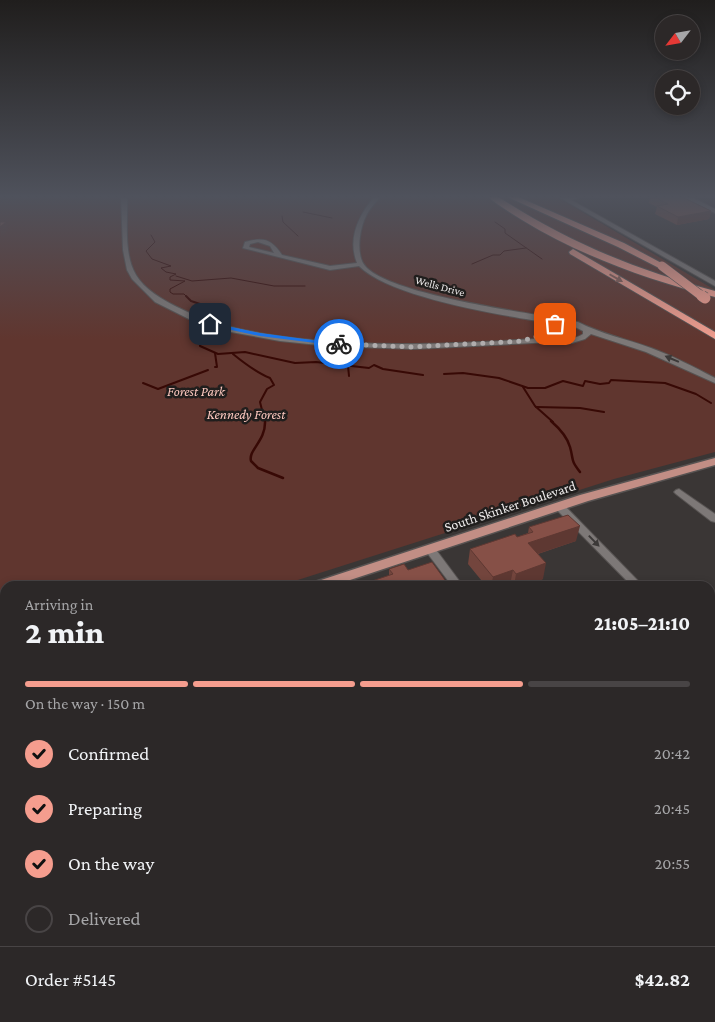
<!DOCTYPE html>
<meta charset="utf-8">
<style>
:root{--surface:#2c2828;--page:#383434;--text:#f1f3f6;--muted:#a6a6a8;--line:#484445;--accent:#f59d8e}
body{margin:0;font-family:"Crimson Pro",serif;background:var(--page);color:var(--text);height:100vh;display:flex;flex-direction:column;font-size:19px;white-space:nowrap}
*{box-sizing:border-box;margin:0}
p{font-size:16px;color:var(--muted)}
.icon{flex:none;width:28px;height:28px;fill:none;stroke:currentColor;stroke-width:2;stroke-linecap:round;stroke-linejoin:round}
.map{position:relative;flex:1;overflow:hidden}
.sheet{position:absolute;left:0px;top:581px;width:715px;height:441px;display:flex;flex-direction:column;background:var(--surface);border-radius:15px 15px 0 0;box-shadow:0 2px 8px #0003,0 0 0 1px var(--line)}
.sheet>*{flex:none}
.needle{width:32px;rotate:239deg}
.fabs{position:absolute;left:655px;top:15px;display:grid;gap:10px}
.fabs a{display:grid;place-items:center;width:45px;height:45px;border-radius:50%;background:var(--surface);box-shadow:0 2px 8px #0003,0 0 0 1px var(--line);font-size:25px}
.pin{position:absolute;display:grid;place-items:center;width:42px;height:42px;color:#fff;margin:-21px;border-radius:10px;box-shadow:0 2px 8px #0006}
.courier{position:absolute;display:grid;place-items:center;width:50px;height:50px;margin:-25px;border:4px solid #1a73e8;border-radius:50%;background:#fff;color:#222;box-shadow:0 1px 6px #0007}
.headline em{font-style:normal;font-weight:800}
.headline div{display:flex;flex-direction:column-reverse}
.headline{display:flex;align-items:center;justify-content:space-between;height:85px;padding:0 25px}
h1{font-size:32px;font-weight:800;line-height:38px}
.bar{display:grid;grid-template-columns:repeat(4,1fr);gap:8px 5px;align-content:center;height:60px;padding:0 25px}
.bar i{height:6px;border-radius:4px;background:var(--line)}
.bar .active{background:var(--accent)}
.bar p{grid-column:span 4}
.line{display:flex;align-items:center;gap:12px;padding:0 25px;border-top:1px solid var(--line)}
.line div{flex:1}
ol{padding:0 25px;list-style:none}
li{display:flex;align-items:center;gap:15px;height:55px}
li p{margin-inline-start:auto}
li .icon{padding:5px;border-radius:50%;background:var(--accent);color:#111;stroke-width:4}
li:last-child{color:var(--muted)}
li i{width:28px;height:28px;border:2px solid var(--line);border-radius:50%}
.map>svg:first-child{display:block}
</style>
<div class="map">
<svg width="715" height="1022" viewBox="0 0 715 1022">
<rect width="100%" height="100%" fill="#3a3635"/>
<!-- green -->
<polygon fill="#60362f" points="0,196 555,196 715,290 715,452 614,479 279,586 5,586 5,663 0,664"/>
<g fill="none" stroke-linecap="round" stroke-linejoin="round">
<!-- stream-far2 -->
<g stroke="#370905" stroke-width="1">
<polyline points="303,212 332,218"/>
<polyline points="282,216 283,222 298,236"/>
<polyline points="495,222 505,229 505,233 542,259"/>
<polyline points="151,235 155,242 146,251 152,259 171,266 161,268 166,272 176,274 170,277 170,280 185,281 170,289 170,292 173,294 184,294 187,297"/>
<polyline points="472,264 493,255 500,255 504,251 526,248"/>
<polyline points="176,276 192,281 231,278 274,286 305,286"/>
</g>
<!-- stream-far1 -->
<g stroke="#370905" stroke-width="2">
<polyline points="186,296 191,301 200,304 199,308"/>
<polyline points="199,332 200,346 218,354 245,352 295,363 316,362 369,368 374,365 383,369 423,375"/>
<polyline points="215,353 217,367 215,367"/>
<path d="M 233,354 C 244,363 257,373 270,378 L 274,385 L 267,389 L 260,402 L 265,422"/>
<polyline points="348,366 349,376"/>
<polyline points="444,374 463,373 499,378 528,388 545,388 563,381 583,386 585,381 600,384 609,383 611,380 665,383 696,394 711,403"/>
<polyline points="143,383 158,389 208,370"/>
<polyline points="523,387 535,406 553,422"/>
<polyline points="536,407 580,408 604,412"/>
</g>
<!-- stream -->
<g stroke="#370905" stroke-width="2.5">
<path d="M 265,421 C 266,441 248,450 251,461 L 258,468 L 283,478"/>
<path d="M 551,421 C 559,428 567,436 570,447 C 574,461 570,459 580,472"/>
</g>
<defs>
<g id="minor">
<path d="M 121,196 L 127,196 C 128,221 123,253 136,275 C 144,289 163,300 177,307 C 216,327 259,334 302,339 C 385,348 469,343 552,338 L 545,329 L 551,323 C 505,316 391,298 359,266 L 330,270 L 243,248 L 245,242 C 264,237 271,239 282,255 L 330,266 L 357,263 C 347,238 359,215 375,196 L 381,196 C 376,202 370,208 367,214 C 360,227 356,250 363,263 C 381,295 539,314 578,322 C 601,334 627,339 651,348 C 673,356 694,367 715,378 L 715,383 L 646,352 L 591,334 L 585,339 L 572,343 L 553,342 L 414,349 L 328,346 L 280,341 L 231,332 L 189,319 L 155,302 L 132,279 L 127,270 L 123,250 ZM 258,242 L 270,246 L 274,253 L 249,247 L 250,244 ZM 560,324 L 573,326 L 583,331 L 583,334 C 573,341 560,339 553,329 Z"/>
<polygon points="557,196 584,196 571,200 715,281 715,286"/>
<polygon points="681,196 689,196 715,209 715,213"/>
<polygon points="679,489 715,514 715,522 711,521 676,494 674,492 676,490"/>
<polygon points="559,503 563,504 643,586 632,586 555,508 554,506"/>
<polygon points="430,546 434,547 463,586 452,586 425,550"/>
<polygon points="710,655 715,657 715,670 710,668"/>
<polygon points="710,848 715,850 715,868 710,866"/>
<polygon points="710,989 715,991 715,1012 710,1010"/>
<polygon points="219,1018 236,1018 238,1022 220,1022"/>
<polygon points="492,1018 510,1018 512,1022 494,1022"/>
</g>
<g id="major">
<polygon points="715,458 715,465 588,501 332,586 310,586 312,583 580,495"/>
<polygon points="5,670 5,682 0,683 0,671"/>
</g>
<g id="highway">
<path d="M 487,196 L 497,196 C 567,242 634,269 715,291 L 715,297 C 648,280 581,256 522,220 C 511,213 497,205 487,196 Z"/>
<polygon points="505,196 516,196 624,243 667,266 665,268 659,268 618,247"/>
<polygon points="573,249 715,332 715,339 570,254 569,252"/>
</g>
</defs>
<!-- minor casing -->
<use href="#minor" stroke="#575352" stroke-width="2"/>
<!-- major casing -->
<use href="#major" stroke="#575352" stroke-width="3"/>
<!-- highway casing -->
<use href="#highway" stroke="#575352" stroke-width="2"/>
<!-- minor -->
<use href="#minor" fill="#7d7877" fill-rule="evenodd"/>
<!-- major -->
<use href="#major" fill="#c28e85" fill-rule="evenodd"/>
<!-- highway -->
<use href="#highway" fill="#f09d8e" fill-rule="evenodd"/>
<defs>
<polyline id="highway-bridge-far1" points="662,266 703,297"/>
<polyline id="highway-bridge" points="702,296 705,298"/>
</defs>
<!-- highway-bridge-far1 casing -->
<use href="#highway-bridge-far1" stroke="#575352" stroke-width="10" stroke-linecap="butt"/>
<!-- highway-bridge casing -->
<use href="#highway-bridge" stroke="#575352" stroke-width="12" stroke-linecap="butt"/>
<!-- highway-bridge-far1 -->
<use href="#highway-bridge-far1" stroke="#f09d8e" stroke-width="9"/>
<!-- highway-bridge -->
<use href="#highway-bridge" stroke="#f09d8e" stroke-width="11"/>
</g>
<!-- wall -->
<g fill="#73453d">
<polygon points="340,196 370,196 345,201"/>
<polygon points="650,196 680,196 711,211 709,219 677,225 655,214 657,207 649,203"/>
<polygon points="529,527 576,541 538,554 543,579 522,586 511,586 510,585 508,586 486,586 468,564 470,549 517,537 528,533"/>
<polygon points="389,569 408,570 444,586 366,586 366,583 389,576"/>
<polygon points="377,1018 448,1018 447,1022 384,1022 384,1021"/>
</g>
<!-- shaded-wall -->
<g fill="#5e3832">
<polygon points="345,196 370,196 345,201"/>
<polygon points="711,211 709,219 677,225 678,217"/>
<polygon points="6,222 8,230 1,237 0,227"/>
<polygon points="580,526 576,541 525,558 528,543"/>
<polygon points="546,563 543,579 522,586 514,586 516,574"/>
<polygon points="513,570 510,585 508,586 491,586 493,577"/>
<polygon points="445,580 444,586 424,586"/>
</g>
<!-- building -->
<g fill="#865047" stroke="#5e3832">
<polygon points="652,196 680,196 711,211 678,217 657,206 668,204"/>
<polygon points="0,222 6,222 0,227"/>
<polygon points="568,515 580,526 528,543 546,563 516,574 513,570 493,577 470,549 515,534 517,537 533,532 529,527"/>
<polygon points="432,562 445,580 424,586 368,586 366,583 393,574 389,569 404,564 408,570"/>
<polygon points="385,1018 448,1018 446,1022 384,1022"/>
</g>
<!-- one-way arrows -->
<defs><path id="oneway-solid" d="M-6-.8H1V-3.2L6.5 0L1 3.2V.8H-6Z" transform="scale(1.25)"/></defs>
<use fill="#885e56" href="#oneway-solid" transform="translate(616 278) rotate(30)"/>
<g fill="#3c3938">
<use href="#oneway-solid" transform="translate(672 359) rotate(-157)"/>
<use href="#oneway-solid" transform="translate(594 541) rotate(46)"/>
</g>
<!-- sky -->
<linearGradient id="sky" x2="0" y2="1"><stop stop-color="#201e1d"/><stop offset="0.58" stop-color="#4f525c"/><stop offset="1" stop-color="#4f525c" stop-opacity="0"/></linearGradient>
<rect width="715" height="339" fill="url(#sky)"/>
<!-- route -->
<polygon fill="#1a73e8" points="208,322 260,333 342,344 339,346 260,336 208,325"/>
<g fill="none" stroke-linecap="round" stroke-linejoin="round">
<!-- done -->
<polyline stroke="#b0adad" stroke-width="5" stroke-dasharray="0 9" points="339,344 412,347 522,341 544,334 555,324"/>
</g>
<g text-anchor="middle" stroke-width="5" stroke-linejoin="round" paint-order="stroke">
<!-- far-street labels -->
<g font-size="11" fill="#f0eded" stroke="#201e1d">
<text transform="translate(440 286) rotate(15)" y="4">Wells Drive</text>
</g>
<!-- park labels -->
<g font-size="14" font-style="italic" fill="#fdc8bf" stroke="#201e1d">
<text x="196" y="396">Forest Park</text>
<text x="246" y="419">Kennedy Forest</text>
</g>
<!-- street labels -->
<g font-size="14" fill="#f0eded" stroke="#201e1d">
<text transform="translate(510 506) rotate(-18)" y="5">South Skinker Boulevard</text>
</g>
</g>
</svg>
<div class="fabs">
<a><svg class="needle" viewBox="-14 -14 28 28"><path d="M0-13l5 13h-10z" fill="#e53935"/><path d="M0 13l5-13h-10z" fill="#a6a6a8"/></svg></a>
<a><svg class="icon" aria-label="locate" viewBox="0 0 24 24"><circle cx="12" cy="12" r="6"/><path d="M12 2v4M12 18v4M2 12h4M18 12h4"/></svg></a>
</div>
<div class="pin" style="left:555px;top:324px;background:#ea580c"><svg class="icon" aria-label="bag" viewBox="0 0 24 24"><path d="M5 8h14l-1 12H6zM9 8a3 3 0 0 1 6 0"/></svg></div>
<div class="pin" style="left:210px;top:324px;background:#1f2937"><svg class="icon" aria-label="home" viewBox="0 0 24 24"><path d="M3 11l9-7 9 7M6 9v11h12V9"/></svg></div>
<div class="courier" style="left:339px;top:344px"><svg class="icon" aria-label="bike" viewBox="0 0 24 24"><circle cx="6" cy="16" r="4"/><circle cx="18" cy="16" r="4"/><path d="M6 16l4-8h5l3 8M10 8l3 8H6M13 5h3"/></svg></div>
<section class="sheet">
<div class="headline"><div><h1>2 min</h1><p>Arriving in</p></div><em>21:05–21:10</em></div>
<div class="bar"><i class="active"></i><i class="active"></i><i class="active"></i><i></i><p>On the way · 150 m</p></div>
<ol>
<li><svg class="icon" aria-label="check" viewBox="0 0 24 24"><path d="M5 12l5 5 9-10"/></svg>Confirmed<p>20:42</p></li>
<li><svg class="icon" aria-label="check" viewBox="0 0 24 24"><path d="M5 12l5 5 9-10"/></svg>Preparing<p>20:45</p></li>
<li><svg class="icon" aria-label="check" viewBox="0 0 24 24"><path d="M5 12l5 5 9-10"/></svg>On the way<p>20:55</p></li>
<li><i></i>Delivered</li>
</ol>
<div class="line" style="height:65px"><div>Order #5145</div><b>$42.82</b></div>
</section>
</div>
